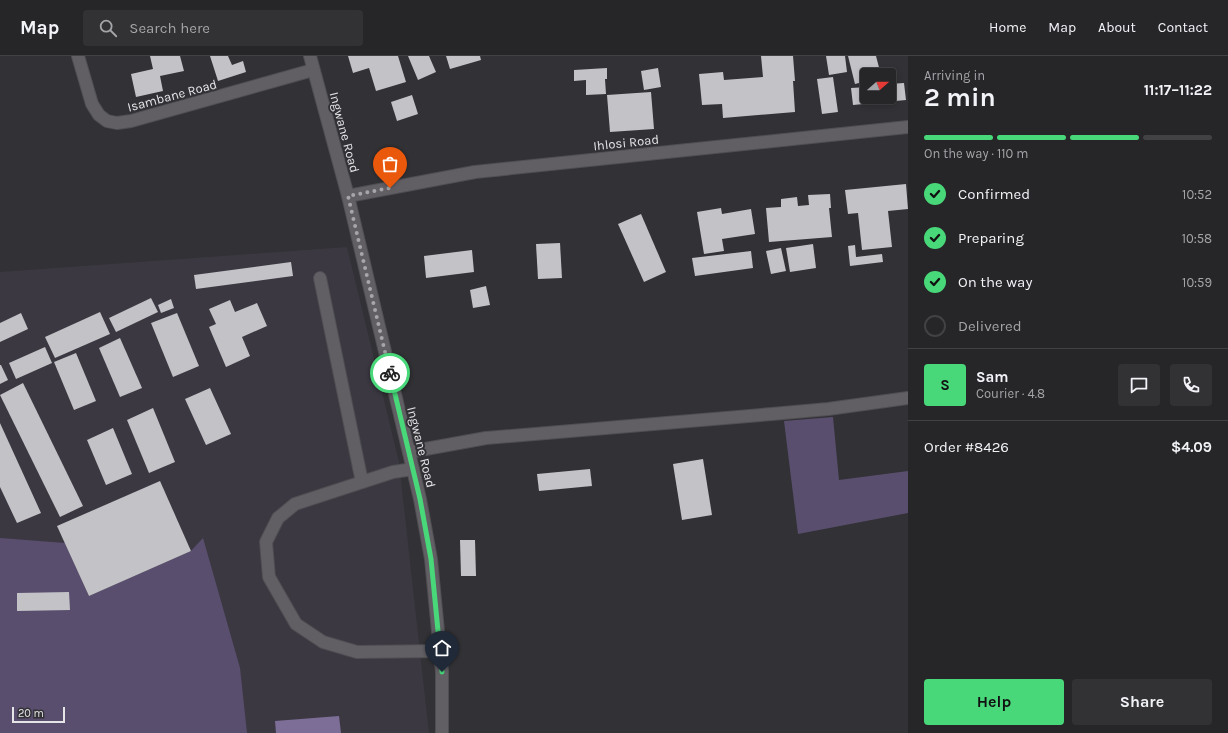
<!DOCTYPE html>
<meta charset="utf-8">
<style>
:root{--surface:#262528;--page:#323134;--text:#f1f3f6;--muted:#a4a5a8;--line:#424245;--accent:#48d779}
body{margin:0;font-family:Karla,sans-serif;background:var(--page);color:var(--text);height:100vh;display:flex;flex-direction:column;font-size:15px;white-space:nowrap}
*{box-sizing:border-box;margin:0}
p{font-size:13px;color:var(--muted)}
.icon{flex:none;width:22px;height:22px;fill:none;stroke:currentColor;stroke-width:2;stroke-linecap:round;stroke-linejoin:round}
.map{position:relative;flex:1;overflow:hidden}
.drawer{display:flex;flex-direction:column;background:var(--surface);width:320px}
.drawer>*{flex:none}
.needle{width:26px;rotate:69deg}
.controls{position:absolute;left:860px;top:12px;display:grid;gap:8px}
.controls a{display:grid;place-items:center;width:36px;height:36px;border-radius:4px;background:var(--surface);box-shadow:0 2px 6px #0003,0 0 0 1px var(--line);font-size:20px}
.scale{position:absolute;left:12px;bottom:10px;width:53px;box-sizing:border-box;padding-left:4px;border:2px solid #e5e4e7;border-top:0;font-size:11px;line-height:14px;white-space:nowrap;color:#e5e4e7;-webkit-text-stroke:3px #323135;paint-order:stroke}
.pin{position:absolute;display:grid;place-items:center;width:34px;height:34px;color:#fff;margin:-41px -17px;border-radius:50% 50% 50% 0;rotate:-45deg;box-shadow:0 0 4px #0007}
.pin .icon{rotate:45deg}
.courier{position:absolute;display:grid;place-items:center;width:40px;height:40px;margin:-20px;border:3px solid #48d779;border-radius:50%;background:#fff;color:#222;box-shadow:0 1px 5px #0007}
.headline em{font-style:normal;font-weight:700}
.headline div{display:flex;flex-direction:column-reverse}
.headline{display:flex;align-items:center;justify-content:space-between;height:68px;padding:0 16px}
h1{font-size:26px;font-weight:700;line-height:30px}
.bar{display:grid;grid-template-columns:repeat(4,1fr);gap:6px 4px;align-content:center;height:48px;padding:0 16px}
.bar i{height:5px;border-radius:3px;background:var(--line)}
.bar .selected{background:var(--accent)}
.bar p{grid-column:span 4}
.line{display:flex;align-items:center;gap:10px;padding:0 16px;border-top:1px solid var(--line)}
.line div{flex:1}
.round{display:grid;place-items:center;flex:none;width:42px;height:42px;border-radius:4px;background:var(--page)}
ol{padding:0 16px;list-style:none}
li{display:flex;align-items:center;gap:12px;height:44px}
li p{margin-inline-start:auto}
li .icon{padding:4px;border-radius:50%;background:var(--accent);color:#111;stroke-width:4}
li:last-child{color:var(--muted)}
li i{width:22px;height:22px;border:2px solid var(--line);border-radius:50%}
.button{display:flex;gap:8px;margin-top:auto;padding:8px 16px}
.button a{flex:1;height:46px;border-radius:4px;background:var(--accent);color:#111;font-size:16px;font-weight:700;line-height:46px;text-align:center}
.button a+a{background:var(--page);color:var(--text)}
header{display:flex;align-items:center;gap:24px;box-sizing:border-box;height:56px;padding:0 20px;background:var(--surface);border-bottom:1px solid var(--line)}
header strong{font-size:19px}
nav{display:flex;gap:22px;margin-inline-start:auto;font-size:14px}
.search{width:280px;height:36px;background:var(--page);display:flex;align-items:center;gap:10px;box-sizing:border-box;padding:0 14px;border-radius:4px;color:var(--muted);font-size:15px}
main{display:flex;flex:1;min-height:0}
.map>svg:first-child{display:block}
</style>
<header>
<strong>Map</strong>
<div class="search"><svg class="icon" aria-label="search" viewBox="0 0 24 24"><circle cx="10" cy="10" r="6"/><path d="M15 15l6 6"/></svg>Search here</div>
<nav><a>Home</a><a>Map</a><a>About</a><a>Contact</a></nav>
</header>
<main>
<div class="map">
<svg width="908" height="677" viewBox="0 0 908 677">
<rect width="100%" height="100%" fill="#323135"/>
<!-- built -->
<polygon fill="#3b3842" points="347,191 399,406 429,677 0,677 0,216"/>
<!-- green -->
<g fill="#5a4e6f">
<polygon points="833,361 839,424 908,415 908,457 798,478 784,365"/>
<polygon points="0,482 65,487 89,540 191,495 203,482 240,612 247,677 0,677"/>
</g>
<!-- water -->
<polygon fill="#7d6e97" points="339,660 341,677 276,677 275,665"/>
<!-- building -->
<g fill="#c3c2c7">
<polygon points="150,0 180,0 184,15 160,20 163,35 136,41 131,18 153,13"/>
<polygon points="210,0 228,0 232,9 243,5 246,16 218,25"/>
<polygon points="348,0 398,0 406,26 376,35 369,12 353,17"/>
<polygon points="408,0 429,0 436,16 418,24"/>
<polygon points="446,0 480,0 481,4 450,13"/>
<polygon points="761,0 793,0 795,25 793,25 795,56 723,62 722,48 702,49 699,18 723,16 724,24 763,21"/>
<polygon points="826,0 845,0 847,16 829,19"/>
<polygon points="848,0 876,0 881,19 867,19 867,25 855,28"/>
<polygon points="607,12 607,23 605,23 606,38 586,39 586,24 574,25 574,14"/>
<polygon points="658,12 661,31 644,34 641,15"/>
<polygon points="833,21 838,56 822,58 817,23"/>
<polygon points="904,27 906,44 853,49 851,32 867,31 867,41 889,41 889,28"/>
<polygon points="651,36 654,73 610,76 607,39"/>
<polygon points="412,39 418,58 397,65 391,46"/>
<polygon points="906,128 908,153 888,155 892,191 862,194 858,157 848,158 845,134"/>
<polygon points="830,138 831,152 829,152 832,181 769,186 766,152 781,151 781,143 797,141 798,150 809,149 808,139"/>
<polygon points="721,152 722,158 751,153 755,178 722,183 724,195 704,198 697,156"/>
<polygon points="641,158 666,216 644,226 618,168"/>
<polygon points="560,187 562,222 538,223 536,188"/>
<polygon points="813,188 816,212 790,216 786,192"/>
<polygon points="855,189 856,201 882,198 883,206 850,210 848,190"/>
<polygon points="781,192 786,215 771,218 766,195"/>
<polygon points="472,194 474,216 426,222 424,200"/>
<polygon points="751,195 753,212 695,220 692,202"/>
<polygon points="291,206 293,220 196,233 194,219"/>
<polygon points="486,230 490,249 473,252 470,234"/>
<polygon points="151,242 158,256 116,276 109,262"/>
<polygon points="171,243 174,252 161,257 158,249"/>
<polygon points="230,244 235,256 257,247 267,270 242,281 250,300 226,311 209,271 216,268 209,253"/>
<polygon points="100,256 110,278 55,302 45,281"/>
<polygon points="21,257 28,273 0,286 0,267"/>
<polygon points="177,257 199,310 173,321 151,267"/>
<polygon points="120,282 142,332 120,341 99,292"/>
<polygon points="45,291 52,307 16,323 9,307"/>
<polygon points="76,297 96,345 74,354 54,306"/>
<polygon points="0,309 1,309 8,324 0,328"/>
<polygon points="23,327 83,450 60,461 0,339"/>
<polygon points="210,332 231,378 206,389 185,343"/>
<polygon points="153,352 175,406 149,417 127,364"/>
<polygon points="0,367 41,457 17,467 0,431"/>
<polygon points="113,372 132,418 106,429 87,384"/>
<polygon points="703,403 712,459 682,464 673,408"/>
<polygon points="590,413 592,430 539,435 537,418"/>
<polygon points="160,425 191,495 89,540 57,470"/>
<polygon points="460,484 475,484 476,520 461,520"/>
<polygon points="69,536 70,554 17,555 17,537"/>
</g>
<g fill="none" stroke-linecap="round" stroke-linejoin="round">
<defs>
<g id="minor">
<polyline points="78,0 92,48 99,59 107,65 117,67 131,65 313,14"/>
<polyline points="310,0 348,140 420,443 431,503 442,616 442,677"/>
<polyline points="348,140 475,116 908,71"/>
<polyline points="320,222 362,426"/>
<polyline points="409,396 486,382 772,358 828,353 908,342"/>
<polyline points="413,413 393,416 295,448 278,462 266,486 269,521 296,568 323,586 357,596 440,595"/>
</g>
</defs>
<!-- minor casing -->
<use href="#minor" stroke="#4f4e52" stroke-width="14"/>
<!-- minor -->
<use href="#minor" stroke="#615f64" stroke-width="12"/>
</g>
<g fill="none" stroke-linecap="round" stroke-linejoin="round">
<!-- done -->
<polyline stroke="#a6a5a9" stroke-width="4" stroke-dasharray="0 7.2" points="390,317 348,140 390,132"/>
<!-- route -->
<polyline stroke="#48d779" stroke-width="5" points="390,317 420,443 431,503 442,616"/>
</g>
<g text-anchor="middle" stroke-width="4" stroke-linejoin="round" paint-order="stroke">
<!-- street labels -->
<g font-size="13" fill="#e5e4e7" stroke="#323135">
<text transform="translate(172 39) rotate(-15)" y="5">Isambane Road</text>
<text transform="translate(345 76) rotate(75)" y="5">Ingwane Road</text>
<text transform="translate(626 86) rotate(-6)" y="5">Ihlosi Road</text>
<text transform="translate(422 391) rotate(76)" y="5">Ingwane Road</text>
</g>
</g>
</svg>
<div class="controls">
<a><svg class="needle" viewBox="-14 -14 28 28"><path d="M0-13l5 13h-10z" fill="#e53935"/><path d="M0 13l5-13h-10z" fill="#a4a5a8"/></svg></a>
</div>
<div class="scale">20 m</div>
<div class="pin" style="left:390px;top:132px;background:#ea580c"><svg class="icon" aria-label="bag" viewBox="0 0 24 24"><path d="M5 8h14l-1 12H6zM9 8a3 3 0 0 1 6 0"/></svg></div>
<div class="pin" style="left:442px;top:616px;background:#1f2937"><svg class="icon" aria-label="home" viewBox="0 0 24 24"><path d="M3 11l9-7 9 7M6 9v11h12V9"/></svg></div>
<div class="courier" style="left:390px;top:317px"><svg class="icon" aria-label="bike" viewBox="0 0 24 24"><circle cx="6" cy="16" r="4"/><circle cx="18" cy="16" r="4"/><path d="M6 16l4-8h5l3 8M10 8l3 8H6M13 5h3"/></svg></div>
</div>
<section class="drawer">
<div class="headline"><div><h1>2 min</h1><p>Arriving in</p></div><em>11:17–11:22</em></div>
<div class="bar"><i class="selected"></i><i class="selected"></i><i class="selected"></i><i></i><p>On the way · 110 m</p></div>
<ol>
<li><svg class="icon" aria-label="check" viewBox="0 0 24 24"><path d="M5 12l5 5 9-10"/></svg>Confirmed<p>10:52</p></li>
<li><svg class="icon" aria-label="check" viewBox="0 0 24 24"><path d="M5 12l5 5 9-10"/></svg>Preparing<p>10:58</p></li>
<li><svg class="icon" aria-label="check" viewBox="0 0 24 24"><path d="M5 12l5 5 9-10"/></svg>On the way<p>10:59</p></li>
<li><i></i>Delivered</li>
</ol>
<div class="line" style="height:72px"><b class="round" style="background:var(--accent);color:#111">S</b><div><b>Sam</b><p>Courier · 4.8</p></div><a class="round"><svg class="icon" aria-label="chat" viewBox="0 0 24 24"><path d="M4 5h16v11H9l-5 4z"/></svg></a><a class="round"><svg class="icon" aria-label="phone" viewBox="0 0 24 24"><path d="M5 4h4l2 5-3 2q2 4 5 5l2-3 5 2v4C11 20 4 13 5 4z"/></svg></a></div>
<div class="line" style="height:52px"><div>Order #8426</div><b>$4.09</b></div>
<div class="button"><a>Help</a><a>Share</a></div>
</section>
</main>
